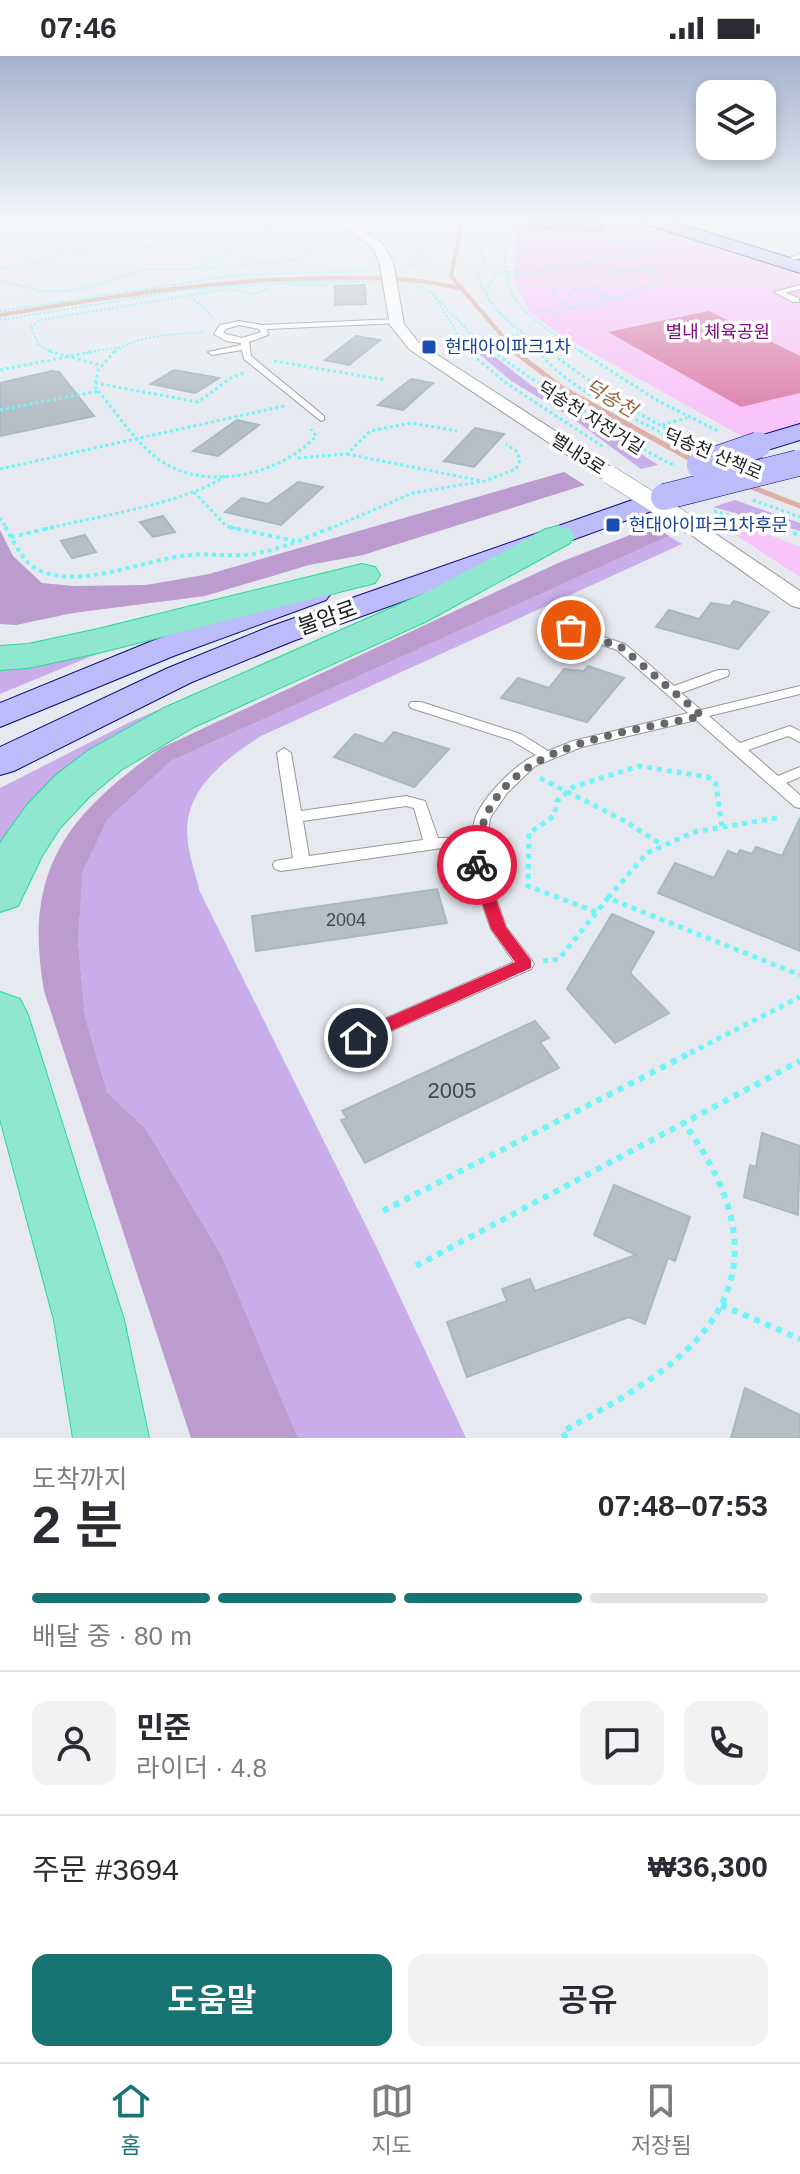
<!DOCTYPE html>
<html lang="ko">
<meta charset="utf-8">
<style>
:root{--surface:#fff;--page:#f2f2f3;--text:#2b2b33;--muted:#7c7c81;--line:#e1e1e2;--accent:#187472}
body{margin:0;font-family:Helvetica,"Noto Sans KR",sans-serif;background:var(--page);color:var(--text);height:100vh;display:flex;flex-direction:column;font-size:30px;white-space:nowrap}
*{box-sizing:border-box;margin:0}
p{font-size:26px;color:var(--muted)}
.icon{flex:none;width:44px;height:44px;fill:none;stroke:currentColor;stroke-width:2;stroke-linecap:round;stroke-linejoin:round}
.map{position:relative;height:1382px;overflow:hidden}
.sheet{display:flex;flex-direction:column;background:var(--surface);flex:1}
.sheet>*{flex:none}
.buttons{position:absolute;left:696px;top:24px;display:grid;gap:16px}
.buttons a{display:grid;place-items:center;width:80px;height:80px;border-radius:16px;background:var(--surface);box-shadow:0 4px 12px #0003;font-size:40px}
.pin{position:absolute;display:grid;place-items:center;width:68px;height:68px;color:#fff;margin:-34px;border:4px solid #fff;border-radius:50%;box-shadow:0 2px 8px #0007}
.courier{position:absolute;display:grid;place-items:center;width:80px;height:80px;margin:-40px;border:6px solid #e11d48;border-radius:50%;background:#fff;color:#222;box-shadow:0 2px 10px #0007}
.overview em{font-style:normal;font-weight:600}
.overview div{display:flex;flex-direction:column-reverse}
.overview{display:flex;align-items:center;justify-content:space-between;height:136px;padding:0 32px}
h1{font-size:52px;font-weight:600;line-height:60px}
.bar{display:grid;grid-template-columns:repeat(4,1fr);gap:12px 8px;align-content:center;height:96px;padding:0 32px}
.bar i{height:10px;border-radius:6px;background:var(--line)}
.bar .current{background:var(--accent)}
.bar p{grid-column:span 4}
.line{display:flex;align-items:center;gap:20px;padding:0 32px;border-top:2px solid var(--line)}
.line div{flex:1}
.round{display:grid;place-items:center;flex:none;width:84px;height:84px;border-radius:16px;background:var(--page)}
.cta{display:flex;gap:16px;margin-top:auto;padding:16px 32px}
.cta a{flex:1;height:92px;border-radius:16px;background:var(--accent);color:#fff;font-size:32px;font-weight:600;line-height:92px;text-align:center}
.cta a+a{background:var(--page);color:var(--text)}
.status{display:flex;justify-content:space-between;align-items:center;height:56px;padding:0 40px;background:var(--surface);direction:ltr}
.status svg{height:22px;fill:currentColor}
.menu{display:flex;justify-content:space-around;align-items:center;height:112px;border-top:2px solid var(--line);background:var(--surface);font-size:22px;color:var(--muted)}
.menu a{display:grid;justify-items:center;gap:4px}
.menu .current{color:var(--accent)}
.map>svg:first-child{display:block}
</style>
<div class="status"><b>07:46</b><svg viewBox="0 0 49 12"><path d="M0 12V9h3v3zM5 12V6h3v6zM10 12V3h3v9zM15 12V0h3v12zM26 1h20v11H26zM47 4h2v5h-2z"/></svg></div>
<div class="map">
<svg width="800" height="1382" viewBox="0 0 800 1382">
<rect width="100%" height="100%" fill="#e6eaf0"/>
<!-- grass -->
<g fill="#c8adea">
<polygon points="475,285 532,330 577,355 658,409 641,413 572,362 510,324 465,286"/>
<polygon points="735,444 800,467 800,475 713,451"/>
<path d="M 669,480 L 682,488 L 261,680 C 224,704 180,736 188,787 C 190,803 196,820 200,836 L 378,1194 L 466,1382 L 298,1382 L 222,1200 L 146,1073 L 107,1036 L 85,960 L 78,885 L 83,815 L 108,763 L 171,705 Z"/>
<polygon points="313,586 297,598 142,673 0,806 0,732 128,667"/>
<polygon points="111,592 0,638 0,610"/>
</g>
<!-- forest -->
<g fill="#bc9bcf">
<polygon points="564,416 585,429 363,499 309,509 205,540 73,557 16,569 0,568 0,474 13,500 42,527 73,530 146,529 209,518"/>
<path d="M 653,470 L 669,480 L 171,705 L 108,763 L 83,815 L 78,885 L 85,960 L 107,1036 L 146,1073 L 222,1200 L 298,1382 L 191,1382 L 44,935 C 23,814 66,760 161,692 L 558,507 Z"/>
</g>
<!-- park -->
<g fill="#f9c4f9">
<polygon points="517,162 623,162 800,219 800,368 747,383 559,278 529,256 514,222"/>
<polygon points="726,462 800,491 800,521 714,465"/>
</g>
<!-- pitch -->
<g fill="#de85ad">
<polygon points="524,162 605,162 605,176 522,173"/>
<polygon points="709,255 800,300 800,337 741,351 608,276"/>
</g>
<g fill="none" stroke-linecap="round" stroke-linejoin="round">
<!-- stream-far1 -->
<g stroke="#ddb0a7" stroke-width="4">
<polyline points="463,162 451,220 517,297"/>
<path d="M 0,259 C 109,241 217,223 328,222 C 373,222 417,221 461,233"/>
</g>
<!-- stream -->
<g stroke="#ddb0a7" stroke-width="5">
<polyline points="514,295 562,332 694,405"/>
<polyline points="746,429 800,450"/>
</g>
</g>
<!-- building -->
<g fill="#b5bfc5" stroke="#a8b8c2" stroke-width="2">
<polygon points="365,229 366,248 335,249 335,230"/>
<polygon points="356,280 380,284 349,309 325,304"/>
<polygon points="174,314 219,322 195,337 151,328"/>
<polygon points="52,315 59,316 94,360 0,380 0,327"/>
<polygon points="411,323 433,327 403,354 378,349"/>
<polygon points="237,364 259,369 218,400 193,395"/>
<polygon points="475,372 504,378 474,411 444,405"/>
<polygon points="298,426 323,431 281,469 225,456 242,442 268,448"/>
<polygon points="163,460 175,476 153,481 140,466"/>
<polygon points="85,479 96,496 72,502 61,485"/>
<polygon points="734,545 769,556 738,593 656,571 669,554 699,563 711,547 730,550"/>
<polygon points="588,610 624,622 587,666 501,642 518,622 549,632 564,613 584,615"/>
<polygon points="394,676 449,693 414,731 334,701 355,678 383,688"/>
<polygon points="800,762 800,895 658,837 675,807 714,822 728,795 738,799 740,794 752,798 756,791 782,800"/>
<polygon points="437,833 447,867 256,895 252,860"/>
<polygon points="612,858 654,876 630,917 669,957 615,987 567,933"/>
<polygon points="535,965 549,982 540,986 559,1012 365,1107 341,1064 347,1062 342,1055"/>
<polygon points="762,1077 800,1090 798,1159 744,1141 750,1109 756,1111"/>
<polygon points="614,1129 690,1161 675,1205 668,1202 645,1268 629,1261 467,1321 447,1266 507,1245 502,1233 530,1223 535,1235 636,1199 594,1179"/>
<polygon points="745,1332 800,1359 800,1382 731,1382"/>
</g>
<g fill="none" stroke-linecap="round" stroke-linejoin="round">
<defs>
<g id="lane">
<polygon points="800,198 800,202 793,204 790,202"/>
<polygon points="800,229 800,233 785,237 799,242 799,246 793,246 774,236"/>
<path d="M 397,263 L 400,263 L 400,267 L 267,273 L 268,279 L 249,286 L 251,300 L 324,360 L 324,364 L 321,365 L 244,303 L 242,294 L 212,299 L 208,296 L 241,289 L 241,287 L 226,285 L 214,278 L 220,269 L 239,265 L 262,269 ZM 239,269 L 259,273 L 261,276 L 242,282 L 223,277 L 226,273 Z"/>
<path d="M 571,570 L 625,588 L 674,630 L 718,614 L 728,614 L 729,617 L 728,620 L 681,637 L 701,654 L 800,630 L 800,638 L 709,660 L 740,687 L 790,670 L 800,675 L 800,686 L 788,680 L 748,694 L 778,720 L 800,711 L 800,721 L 786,727 L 800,739 L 800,752 L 795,751 L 696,664 L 582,691 L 535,710 L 507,737 L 490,762 L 484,807 L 506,871 L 531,903 L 534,908 L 531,913 L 364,987 L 358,990 L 352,987 L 349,982 L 352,977 L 514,906 L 491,873 L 468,807 L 470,793 L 449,791 L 281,815 L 275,813 L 273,809 L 275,805 L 293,802 L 277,697 L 284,692 L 291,697 L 301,755 L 406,740 L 425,745 L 438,782 L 472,782 C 473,776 473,769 475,763 C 482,742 515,708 536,699 L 511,684 L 411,652 L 409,649 L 411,646 L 421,646 L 521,678 L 548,695 L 573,685 L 688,657 L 617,594 L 567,577 L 565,574 ZM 406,750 L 414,752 L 423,784 L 309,800 L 303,765 Z"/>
</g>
<g id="street">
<polygon points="332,162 345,162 381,186 393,205 404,268 419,287 617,415 619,419 617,423 603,423 409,293 390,269 379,205 372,191"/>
<polygon points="691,464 698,466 800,535 800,552 792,550 684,474 681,470"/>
</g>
<g id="secondary">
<polygon points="636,162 661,162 800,205 800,217 639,166"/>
<polygon points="800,368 800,384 758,397 749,395 745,389 749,383"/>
<polygon points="664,433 674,435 678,441 674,447 293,585 192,626 14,715 0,719 0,691 168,612 269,571"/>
<polygon points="315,527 326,530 331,537 326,544 176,599 0,671 0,647 152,585"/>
</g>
<g id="highway">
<polygon points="558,470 570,473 575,480 570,487 427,565 194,671 121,714 89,741 60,772 42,800 18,850 0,856 0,787 27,749 56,719 89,694 164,652 421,539 546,473"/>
<polygon points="362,508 375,511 380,519 375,527 98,597 28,612 0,614 0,590 28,588 98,573"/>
<polygon points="0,936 20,943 28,959 124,1264 149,1382 73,1382 54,1264 0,1063"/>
</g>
</defs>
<!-- lane casing -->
<use href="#lane" stroke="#979797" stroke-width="2"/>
<!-- street casing -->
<use href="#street" stroke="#979797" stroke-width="2"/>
<!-- secondary casing -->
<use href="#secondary" stroke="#0a0678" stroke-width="2"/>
<!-- highway casing -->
<use href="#highway" stroke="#27da91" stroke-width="2"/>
<!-- path-far4 -->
<g stroke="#6ef4f9" stroke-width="2" stroke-dasharray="2 2" stroke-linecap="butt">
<path d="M 482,162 L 478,179 L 484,209 L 477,215 C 486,255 520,275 551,297"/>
<path d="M 507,162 C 497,248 519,254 583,297"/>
<polyline points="521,162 519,186 554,213"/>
<polyline points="0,166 32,173 101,165 156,173 225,162 275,170 262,177 208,178 140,192 65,195 23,210 0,212"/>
<polyline points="610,178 630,188"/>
<polyline points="519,179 535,178 542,174"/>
<polyline points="610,192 640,187 653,193"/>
<polyline points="598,202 603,204 601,209 628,216 656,212"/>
<polyline points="411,209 422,193 432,162"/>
<path d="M 405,211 C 431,203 446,189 451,162"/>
<polyline points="198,212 244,190 248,177"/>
<path d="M 543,215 L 556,224 L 553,239 C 577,269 629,236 656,227 L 656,219 L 648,215"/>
<polyline points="0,225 41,235 68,235 96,230 146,213 201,213 296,204 336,182"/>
<polyline points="408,227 431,236 476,283 495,297"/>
<polyline points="288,229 328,229"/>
<polyline points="595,233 618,214"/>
<polygon points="574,234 594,234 604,240 602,243 584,245 569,240"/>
<polyline points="188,238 213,261"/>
<polyline points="433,239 470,297"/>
<polyline points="487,240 488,231 498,216 537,216 676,191"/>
<polyline points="604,240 621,243"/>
<polyline points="0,255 239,219 369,215"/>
<polyline points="537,255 558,257 575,250"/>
<polyline points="0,264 191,233 316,225 371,226"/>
<polyline points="461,285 520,278"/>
<polyline points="531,286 540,297"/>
<polyline points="53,297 39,289 31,271 40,264 228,233 256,238 271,230"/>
<polyline points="86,297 119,291"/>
<path d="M 112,297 C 138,279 174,278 205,276"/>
</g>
<!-- path-far3 -->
<g stroke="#6ef4f9" stroke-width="3" stroke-dasharray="3 3" stroke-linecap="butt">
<polyline points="49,295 100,309"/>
<path d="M 115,295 L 98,314 L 95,331 C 115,354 132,383 157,402 C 202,437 280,420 316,380 L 311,373"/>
<polyline points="468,295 506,327 605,392"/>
<path d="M 493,295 C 522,318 549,333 581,353 C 613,372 641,395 676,410"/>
<path d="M 538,295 C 571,337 638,363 685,389"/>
<polyline points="548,295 621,347 691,387"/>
<polyline points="580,295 660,346 720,376"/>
<polyline points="274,305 386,324"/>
<polyline points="0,314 96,295"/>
<polyline points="95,327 198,346 231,322 246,316"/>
<polyline points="0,354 99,335"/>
<polyline points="662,369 687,362"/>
<polyline points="347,398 482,425"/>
<polyline points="298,402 347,398 370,375 411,367 457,375"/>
<polyline points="0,413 284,350"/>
<polyline points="194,436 226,470 238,473"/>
<polyline points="753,444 800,461"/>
<polyline points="714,455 777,473"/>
<polyline points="0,462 7,473"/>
<path d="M 45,473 C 93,461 187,447 225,420"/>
<polyline points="329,473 413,437 485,425 516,413 520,404 516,395 506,388"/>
</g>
<!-- path-far2 -->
<g stroke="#6ef4f9" stroke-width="4" stroke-dasharray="4 4" stroke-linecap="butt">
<path d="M 5,471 C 14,485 23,507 38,514 C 82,534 144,503 190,499 C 212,497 236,502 258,497 C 284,492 308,481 333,471"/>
<polyline points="229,471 295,485"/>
<polyline points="770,471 800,479"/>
<polyline points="11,481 54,471"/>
</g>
<!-- path-far1 -->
<g stroke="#6ef4f9" stroke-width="5" stroke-dasharray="5 5" stroke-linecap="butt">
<polyline points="540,722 623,764 662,789"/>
<polyline points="608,842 647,797 694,776 782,761"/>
<polyline points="596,856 528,830 529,777 554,760 557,745 573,731 639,710 708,721 716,728 722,771"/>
<polyline points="543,905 559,903 608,842 800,919"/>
<polyline points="690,997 800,941"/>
</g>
<!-- path -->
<g stroke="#6ef4f9" stroke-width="6" stroke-dasharray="6 6" stroke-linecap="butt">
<polyline points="383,1155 694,995"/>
<polyline points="416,1210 800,1005"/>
<polyline points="721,1249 800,1283"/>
<path d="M 566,1382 L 562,1376 C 602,1353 645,1331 680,1300 C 763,1227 741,1146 684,1067"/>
</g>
<!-- lane -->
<use href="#lane" fill="#fff" fill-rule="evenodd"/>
<!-- street -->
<use href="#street" fill="#fff" fill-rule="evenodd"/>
<!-- secondary -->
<use href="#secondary" fill="#bbbcf9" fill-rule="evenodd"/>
<!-- highway -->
<use href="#highway" fill="#8fe7d0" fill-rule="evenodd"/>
<defs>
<polyline id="street-bridge" points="610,419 691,470"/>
<g id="secondary-bridge">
<polyline points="700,409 758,389"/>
<polyline points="664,441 798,407"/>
</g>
</defs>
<!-- street-bridge casing -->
<use href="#street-bridge" stroke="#979797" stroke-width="19" stroke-linecap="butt"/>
<!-- secondary-bridge casing -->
<use href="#secondary-bridge" stroke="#0a0678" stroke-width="27" stroke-linecap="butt"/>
<!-- street-bridge -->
<use href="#street-bridge" stroke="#fff" stroke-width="18"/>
<!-- secondary-bridge -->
<use href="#secondary-bridge" stroke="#bbbcf9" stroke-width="26"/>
</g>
<!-- sky -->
<linearGradient id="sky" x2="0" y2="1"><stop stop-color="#a3b2ce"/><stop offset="0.46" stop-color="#f4f6f8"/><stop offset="1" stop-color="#f4f6f8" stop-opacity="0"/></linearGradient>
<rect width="800" height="355" fill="url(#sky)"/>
<!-- route -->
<polygon fill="#e11d48" points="477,804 484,809 506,871 531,904 531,912 364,987 352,987 349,982 352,977 515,906 491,873 469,809"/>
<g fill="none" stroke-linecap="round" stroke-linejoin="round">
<!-- done -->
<path stroke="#656769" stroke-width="8" stroke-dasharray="0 14.4" d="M 477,809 C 476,689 612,680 702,660 L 621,591 L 571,574"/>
</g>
<!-- markers -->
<g fill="#1a4fb4" stroke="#fff" stroke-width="3">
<rect x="421" y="283" width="16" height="16" rx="4"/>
<rect x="605" y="461" width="16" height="16" rx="4"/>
</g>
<g text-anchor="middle" stroke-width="7" stroke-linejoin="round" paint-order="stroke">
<!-- far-park labels -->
<g font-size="18" fill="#7f0c7d" stroke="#fff">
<text x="718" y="282">별내 체육공원</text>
</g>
<!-- far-transit labels -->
<g font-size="18" fill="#164399" stroke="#fff" text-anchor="start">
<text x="445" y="297">현대아이파크1차</text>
<text x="629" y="475">현대아이파크1차후문</text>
</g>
<!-- far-street labels -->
<g font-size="18" fill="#202020" stroke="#fff">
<text transform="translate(591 362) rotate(32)" y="6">덕송천 자전거길</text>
<text transform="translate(578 398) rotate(33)" y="6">별내3로</text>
<text transform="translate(713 398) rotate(23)" y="6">덕송천 산책로</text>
</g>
<!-- number labels -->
<g font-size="18" fill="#454849">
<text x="346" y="870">2004</text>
</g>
<!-- far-water labels -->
<g font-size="20" font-style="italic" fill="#976843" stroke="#fff">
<text transform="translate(611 342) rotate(30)" y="7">덕송천</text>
</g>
<!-- street labels -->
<g font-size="22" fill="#202020" stroke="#fff">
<text transform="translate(327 561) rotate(-20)" y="8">불암로</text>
</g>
<!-- near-number labels -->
<g font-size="22" fill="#454849">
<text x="452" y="1042">2005</text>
</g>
</g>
</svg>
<div class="buttons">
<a><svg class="icon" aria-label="layers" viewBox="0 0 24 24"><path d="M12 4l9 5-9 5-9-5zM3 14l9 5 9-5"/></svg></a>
</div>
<div class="pin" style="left:571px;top:574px;background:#ea580c"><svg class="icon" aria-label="bag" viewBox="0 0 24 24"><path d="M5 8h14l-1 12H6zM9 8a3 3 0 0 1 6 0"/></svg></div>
<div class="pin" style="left:358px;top:982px;background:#1f2937"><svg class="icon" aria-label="home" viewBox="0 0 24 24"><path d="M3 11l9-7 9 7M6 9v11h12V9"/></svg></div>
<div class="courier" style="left:477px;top:809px"><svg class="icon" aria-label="bike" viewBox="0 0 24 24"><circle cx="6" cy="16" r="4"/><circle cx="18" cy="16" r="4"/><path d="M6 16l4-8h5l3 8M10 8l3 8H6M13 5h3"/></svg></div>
</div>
<section class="sheet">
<div class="overview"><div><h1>2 분</h1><p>도착까지</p></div><em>07:48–07:53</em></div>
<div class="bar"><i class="current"></i><i class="current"></i><i class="current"></i><i></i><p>배달 중 · 80 m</p></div>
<div class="line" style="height:144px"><a class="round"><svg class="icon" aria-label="person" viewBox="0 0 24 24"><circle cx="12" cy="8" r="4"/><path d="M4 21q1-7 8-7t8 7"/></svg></a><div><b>민준</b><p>라이더 · 4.8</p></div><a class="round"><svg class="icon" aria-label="chat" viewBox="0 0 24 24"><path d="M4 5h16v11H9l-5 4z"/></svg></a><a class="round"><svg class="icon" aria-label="phone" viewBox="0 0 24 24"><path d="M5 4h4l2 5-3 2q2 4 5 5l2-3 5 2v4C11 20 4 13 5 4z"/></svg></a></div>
<div class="line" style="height:104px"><div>주문 #3694</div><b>₩36,300</b></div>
<div class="cta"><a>도움말</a><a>공유</a></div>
</section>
<nav class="menu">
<a class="current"><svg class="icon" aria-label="home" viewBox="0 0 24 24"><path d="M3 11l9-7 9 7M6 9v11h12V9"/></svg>홈</a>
<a><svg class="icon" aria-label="map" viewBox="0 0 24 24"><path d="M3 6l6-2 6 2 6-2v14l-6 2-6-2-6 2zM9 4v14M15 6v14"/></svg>지도</a>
<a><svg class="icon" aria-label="saved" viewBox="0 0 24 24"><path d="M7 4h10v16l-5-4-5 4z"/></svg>저장됨</a>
</nav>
